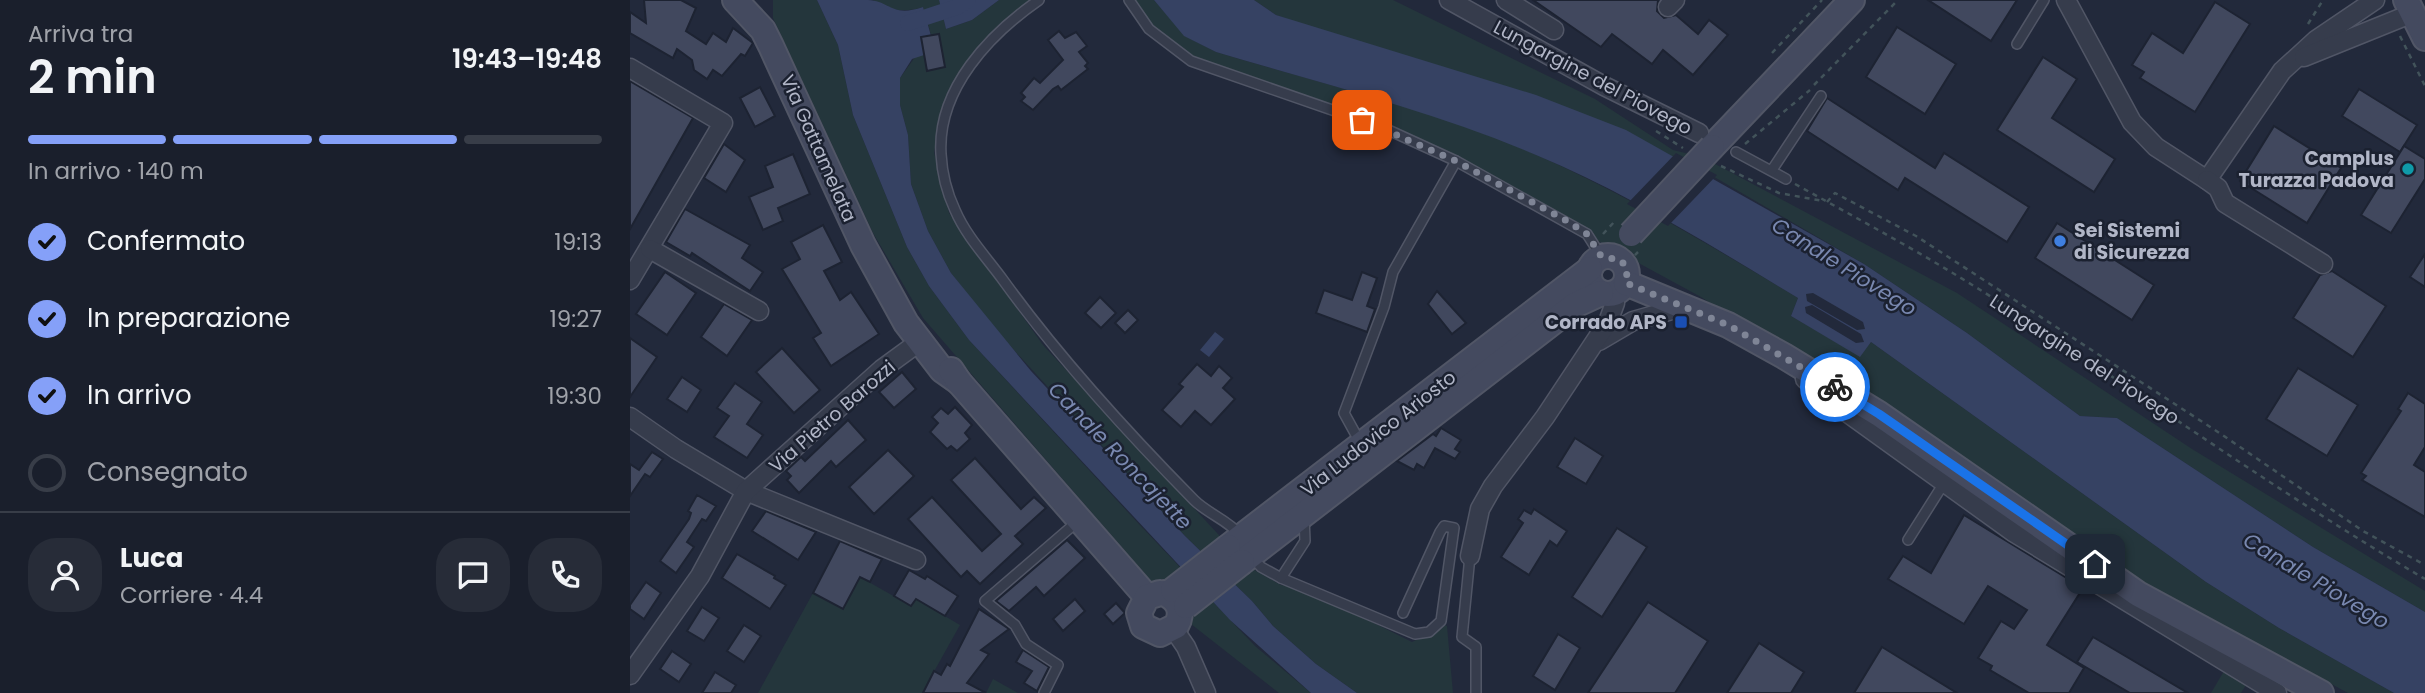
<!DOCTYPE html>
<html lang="it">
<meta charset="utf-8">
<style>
:root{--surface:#1a1f2c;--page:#272c38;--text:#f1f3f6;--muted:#9fa2a9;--line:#383d48;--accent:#85a0f8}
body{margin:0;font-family:Poppins,sans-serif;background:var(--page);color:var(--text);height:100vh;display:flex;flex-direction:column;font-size:26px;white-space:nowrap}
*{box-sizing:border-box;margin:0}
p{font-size:23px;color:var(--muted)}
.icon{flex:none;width:38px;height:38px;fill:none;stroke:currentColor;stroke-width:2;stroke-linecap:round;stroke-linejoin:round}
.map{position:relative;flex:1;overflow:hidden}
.panel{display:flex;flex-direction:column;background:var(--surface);width:630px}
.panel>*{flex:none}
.pin{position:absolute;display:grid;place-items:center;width:60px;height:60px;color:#fff;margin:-30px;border-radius:14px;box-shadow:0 4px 10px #0006}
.courier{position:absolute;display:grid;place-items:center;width:70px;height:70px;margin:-35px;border:5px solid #1a73e8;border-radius:50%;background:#fff;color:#222;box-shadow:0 2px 9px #0007}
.head em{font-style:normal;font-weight:600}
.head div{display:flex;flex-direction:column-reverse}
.head{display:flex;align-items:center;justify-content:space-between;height:119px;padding:0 28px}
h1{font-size:46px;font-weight:600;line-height:52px}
.bar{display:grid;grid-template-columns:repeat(4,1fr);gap:10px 7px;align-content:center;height:84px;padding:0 28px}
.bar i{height:9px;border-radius:5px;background:var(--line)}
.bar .selected{background:var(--accent)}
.bar p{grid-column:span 4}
.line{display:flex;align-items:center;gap:18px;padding:0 28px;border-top:2px solid var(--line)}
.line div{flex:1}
.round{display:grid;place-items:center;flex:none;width:74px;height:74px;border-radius:28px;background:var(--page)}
ol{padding:0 28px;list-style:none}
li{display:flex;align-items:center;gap:21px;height:77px}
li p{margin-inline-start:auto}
li .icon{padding:7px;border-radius:50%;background:var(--accent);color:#111;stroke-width:4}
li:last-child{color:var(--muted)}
li i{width:38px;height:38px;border:4px solid var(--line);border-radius:50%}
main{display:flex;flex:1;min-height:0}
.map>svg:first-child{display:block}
</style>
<main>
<section class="panel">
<div class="head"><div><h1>2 min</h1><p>Arriva tra</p></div><em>19:43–19:48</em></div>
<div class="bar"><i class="selected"></i><i class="selected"></i><i class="selected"></i><i></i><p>In arrivo · 140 m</p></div>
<ol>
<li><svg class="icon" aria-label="check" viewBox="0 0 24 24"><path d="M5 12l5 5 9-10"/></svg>Confermato<p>19:13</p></li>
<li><svg class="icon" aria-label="check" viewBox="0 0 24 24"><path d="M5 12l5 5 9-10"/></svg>In preparazione<p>19:27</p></li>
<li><svg class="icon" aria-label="check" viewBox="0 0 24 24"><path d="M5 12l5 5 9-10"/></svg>In arrivo<p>19:30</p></li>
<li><i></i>Consegnato</li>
</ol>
<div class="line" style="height:126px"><a class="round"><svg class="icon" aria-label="person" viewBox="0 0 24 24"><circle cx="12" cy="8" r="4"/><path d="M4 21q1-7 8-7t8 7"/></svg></a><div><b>Luca</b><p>Corriere · 4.4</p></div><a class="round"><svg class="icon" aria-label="chat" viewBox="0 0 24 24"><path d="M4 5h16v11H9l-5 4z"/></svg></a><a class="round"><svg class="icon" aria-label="phone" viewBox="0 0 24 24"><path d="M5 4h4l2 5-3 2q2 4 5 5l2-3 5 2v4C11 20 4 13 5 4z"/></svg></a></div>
</section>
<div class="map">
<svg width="1795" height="693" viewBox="0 0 1795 693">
<rect width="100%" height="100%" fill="#22293b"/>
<!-- green -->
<g fill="#24363c">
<path d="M 143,0 L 187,0 L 208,45 L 223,115 L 277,247 L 299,286 L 339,340 L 507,522 L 625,646 L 681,693 L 649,693 L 561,624 L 560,620 L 564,617 C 554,602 542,582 522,582 L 293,318 L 243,233 L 143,18 Z"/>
<path d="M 243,0 L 309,0 L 316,29 L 342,20 L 369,0 L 412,0 L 364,37 L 319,89 L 304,152 L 319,213 L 413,345 L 600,547 L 626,571 L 651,585 L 678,590 L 782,642 L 799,634 L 804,621 L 817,626 L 823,693 L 727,693 L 686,664 L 643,626 L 622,601 L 555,536 L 359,323 L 321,273 L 298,231 L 281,184 L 278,135 L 270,105 L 270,78 L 301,35 L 293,7 C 275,13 259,11 243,0 Z"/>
<path d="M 494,0 L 524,0 L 555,36 L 586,52 C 693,84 806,110 909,156 C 999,196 1084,248 1168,298 L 1161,316 L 1230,356 L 1241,342 L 1576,582 L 1649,628 L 1764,693 L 1718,693 L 1487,568 L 1071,297 L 878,192 L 751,130 L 559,63 L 517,31 Z"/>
<polygon points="624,0 763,0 965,99 1043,150 1072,157 1327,293 1562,449 1795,591 1795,612 1683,547 1487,418 1450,416 1337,333 1234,264 1074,171 646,15"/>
<polygon points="230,577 281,606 286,599 330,625 292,693 128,693 183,593 213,609"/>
<polygon points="1594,671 1616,685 1611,693 1581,693"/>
<polygon points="363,679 388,693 356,693"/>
</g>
<!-- water -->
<g fill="#364263" fill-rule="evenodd">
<path d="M 187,0 C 204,0 221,0 238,0 C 261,1 261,18 293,7 L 301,36 L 294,55 L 282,59 L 270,78 L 270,105 L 278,135 L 281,184 L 298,231 L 321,273 L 401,371 L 555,536 L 622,601 L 643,626 L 686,664 L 727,693 L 681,693 L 600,620 L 339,340 L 299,286 L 277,247 L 223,115 L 208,45 Z"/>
<polygon points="309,0 369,0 342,20 316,29"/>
<path d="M 524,0 L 624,0 L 646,15 L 906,95 L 996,130 L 1234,264 L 1337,333 L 1450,416 L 1487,418 L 1683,547 L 1795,612 L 1795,693 L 1764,693 L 1649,628 L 1576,582 L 1241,342 L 1230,357 L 1161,316 L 1168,298 C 1083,247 998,193 906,155 C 803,111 693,84 586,52 L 554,36 ZM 1183,293 L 1233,322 L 1235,329 L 1227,330 L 1177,301 L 1176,294 ZM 1182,305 L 1231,334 L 1234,342 L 1226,343 L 1176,313 L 1175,307 Z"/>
<polygon points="585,332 594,339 579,357 570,350"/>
</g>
<!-- pier -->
<polygon fill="#22293b" points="1046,153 1087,175 1038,226 997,204"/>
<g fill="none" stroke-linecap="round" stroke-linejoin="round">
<!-- canal -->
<polyline stroke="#364263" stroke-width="16" points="278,23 327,7 338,0"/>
</g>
<!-- building -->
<g fill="#41485e" stroke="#1d2332" stroke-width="2">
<polygon points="14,0 51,0 66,8 56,31 76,44 83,33 96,42 103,28 123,43 115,56 111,54 92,76 83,70 77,79 64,70 62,60 47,49 43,58 0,33 0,12 16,23"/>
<polygon points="903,0 1028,0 1027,11 1034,18 1046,15 1068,34 1079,20 1098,35 1063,75 1033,50 1022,64 982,34 971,47"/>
<polygon points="1298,0 1387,0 1361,41"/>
<polygon points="1585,2 1620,24 1565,112 1510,78 1514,72 1502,65 1522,33 1553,53"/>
<polygon points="1267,27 1326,64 1295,114 1236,77"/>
<polygon points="429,31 435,38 446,32 457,46 449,52 458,63 455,66 458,69 431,90 428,86 423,89 403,110 391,101 395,97 391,93 404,78 410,83 433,60 418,40"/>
<polygon points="309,34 315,67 297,71 291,37"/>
<polygon points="1413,57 1447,79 1422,118 1485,159 1464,192 1367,130"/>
<polygon points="0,81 63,118 0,229"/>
<polygon points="130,87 145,116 125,127 110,98"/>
<polygon points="1729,89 1787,125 1770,152 1712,116"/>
<polygon points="1197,98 1305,168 1314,153 1399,207 1377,242 1275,178 1268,190 1177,131"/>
<polygon points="1644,126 1711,168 1677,223 1610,181"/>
<polygon points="94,144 115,160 96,192 74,178"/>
<polygon points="1774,146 1795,159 1795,179 1761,233 1731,215"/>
<polygon points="163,154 180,194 148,208 153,221 133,230 119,197 143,187 135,166"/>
<polygon points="55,209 120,245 112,258 133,272 120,291 62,253 60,256 36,242"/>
<polygon points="1427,223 1524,285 1502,320 1405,258"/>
<polygon points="193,225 212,262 194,271 210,300 221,292 249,334 201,366 183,338 191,333 152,269 170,259 161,242"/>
<polygon points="1795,254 1795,287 1780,277"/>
<polygon points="1702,271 1756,306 1723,357 1663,318 1690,275"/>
<polygon points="35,272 66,293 37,335 6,314"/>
<polygon points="732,272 747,278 737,306 745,309 737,332 686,313 694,290 722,300"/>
<polygon points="807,291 836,323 822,334 798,304"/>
<polygon points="470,297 486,313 471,328 455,313"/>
<polygon points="94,304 122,320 97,356 71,337"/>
<polygon points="498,310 508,320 495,333 485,323"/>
<polygon points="0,338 27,357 0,397"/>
<polygon points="152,348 190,390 164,413 126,372"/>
<polygon points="567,364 581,376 589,366 602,378 593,388 605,399 581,425 565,411 551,427 532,410 553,387 549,384"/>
<polygon points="1668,368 1728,405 1697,456 1636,419"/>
<polygon points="272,372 286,389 264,408 249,392"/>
<polygon points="52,377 71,390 57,412 37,399"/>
<polygon points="105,383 132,402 117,424 133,435 117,458 84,437 99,416 87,408"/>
<polygon points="1778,393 1795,404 1795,447 1784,465 1795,472 1795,517 1732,480 1736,476 1731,473 1771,411 1768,409"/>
<polygon points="325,407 342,425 335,433 340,439 327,451 321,446 317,449 300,432 308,423 302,417 311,408 318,414"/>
<polygon points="218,420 236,440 206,467 201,461 169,493 157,480 161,476 156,471 171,457 175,461"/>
<polygon points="811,428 831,440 825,449 830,452 825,459 805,448 794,468 787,464 784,470 767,461 803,434 806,436"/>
<polygon points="945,438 973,456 956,484 927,467"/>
<polygon points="258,450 284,476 244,514 219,487"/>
<polygon points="22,452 33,459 20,477 15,474 0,496 0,464 9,470"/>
<polygon points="345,458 391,509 404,497 416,508 385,536 393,544 350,584 337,571 331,577 278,519 302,497 352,551 371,534 321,480"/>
<polygon points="67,495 86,506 76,521 72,519 57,542 64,547 46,573 30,561 59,519 61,513 58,511"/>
<polygon points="904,509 937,531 927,546 920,541 899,575 871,557 893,523 888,519 894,510 901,514"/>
<polygon points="136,511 186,532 168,560 122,531"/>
<polygon points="1334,515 1453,588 1417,645 1454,668 1439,693 1399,693 1360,670 1362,666 1348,658 1371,621 1384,629 1397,610 1358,586 1334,624 1258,579 1273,556 1301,573"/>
<polygon points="987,528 1017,547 972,617 942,597"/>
<polygon points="437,540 455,558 414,596 406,587 379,611 366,601"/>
<polygon points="210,541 252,559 240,582 230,577 213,609 183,593"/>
<polygon points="107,554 145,576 144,578 156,585 140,609 92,578"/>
<polygon points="279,570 295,579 297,576 328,596 315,616 286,599 281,606 264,596"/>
<polygon points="16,582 31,593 14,619 0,609 0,605"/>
<polygon points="445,599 455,611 433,631 423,619"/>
<polygon points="1018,602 1078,641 1045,693 958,693"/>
<polygon points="486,603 495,613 483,624 474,614"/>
<polygon points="72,607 89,618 74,641 57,631"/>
<polygon points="349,609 379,629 351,650 359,654 337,683 356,693 293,693 304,671 311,675 317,664 320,666"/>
<polygon points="114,625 131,636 114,662 97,651"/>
<polygon points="928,634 950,648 925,690 903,676"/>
<polygon points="1463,637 1475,644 1558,693 1500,693 1447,662"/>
<polygon points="1129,643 1174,672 1161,693 1097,693"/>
<polygon points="1252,647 1327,693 1224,693"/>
<polygon points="393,650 419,667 407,691 394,683 402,671 386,662"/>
<polygon points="42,651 61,664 49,682 30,669"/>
<polygon points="85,672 106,685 101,693 72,693"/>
</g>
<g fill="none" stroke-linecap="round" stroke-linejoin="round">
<defs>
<g id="lane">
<path d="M 409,0 C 360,34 307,89 311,154 C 312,173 317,193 325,210 C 336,236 357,258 373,280 C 430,359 496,431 564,500 C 578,514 598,520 610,535"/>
<polyline points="499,0 519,29 561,61 754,128 826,161 957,234 971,256"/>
<polyline points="1387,44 1414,0"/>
<polyline points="1106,152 1156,179"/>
<polyline points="1142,170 1191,96"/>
<polyline points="731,444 714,413 754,307 763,272 826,161"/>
<polyline points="1278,540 1314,483"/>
<polyline points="621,556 631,567 651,578 785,634 799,632 811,621 824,528 814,526 810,532 773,613"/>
<polyline points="840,556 832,637 846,647 846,693"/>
<polyline points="651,578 675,541 674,517"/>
<polyline points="414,693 428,665 396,644 385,625 355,601 448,521"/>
</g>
<g id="street">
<polyline points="819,0 974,86 1069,133"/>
<polyline points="876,0 924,30"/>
<polyline points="1436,0 1502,122 1526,147 1577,180 1652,71 1686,40 1745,0"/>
<polyline points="1038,7 1045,0"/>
<polyline points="1674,57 1783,13"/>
<polyline points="0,68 93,123 0,280"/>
<polyline points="1577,180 1588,188 1595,203 1693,264"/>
<polyline points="20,249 129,311"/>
<polyline points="969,341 1003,321 1056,306"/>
<polyline points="1175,379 1201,401 1383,532 1647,693"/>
<polyline points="0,417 46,449 116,491 286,560"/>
<polyline points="840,556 850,509 863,486 915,417 978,322 985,303 983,294"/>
<polyline points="543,628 556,647 576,693"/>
<polyline points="0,675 70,576 116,491 252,369 289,342"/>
</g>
<g id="secondary">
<polyline points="105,0 133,30 141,46 233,245 276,323 312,370 329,382"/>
<polyline points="1776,0 1795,38"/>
<polyline points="1082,147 1222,0"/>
<circle cx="978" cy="275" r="19"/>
<polyline points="996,283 1098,325 1154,356 1249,414 1508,594 1691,693"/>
<polyline points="321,370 329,382 517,597"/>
<polyline points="598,547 960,269"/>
<polyline points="612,562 945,305 971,293"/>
<path d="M 530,593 L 517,597 L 509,613 L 513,626 L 530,634 L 546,626 C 554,612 549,600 534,593"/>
</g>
</defs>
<!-- lane casing -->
<use href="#lane" stroke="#515666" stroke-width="12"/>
<!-- street casing -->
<use href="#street" stroke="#515666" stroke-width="21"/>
<!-- secondary casing -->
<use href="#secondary" stroke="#515666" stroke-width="28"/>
<!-- path -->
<g stroke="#42535a" stroke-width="2.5" stroke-dasharray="5 5" stroke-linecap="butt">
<polyline points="1678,24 1693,0"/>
<polyline points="1770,36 1795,86"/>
<polyline points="1142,53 1192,0"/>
<polyline points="1184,85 1268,0"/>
<polyline points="1026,131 1053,148"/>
<polyline points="1115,144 1180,90"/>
<polyline points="1091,166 1149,193 1193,201"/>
<path d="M 1165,184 C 1232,221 1299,257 1363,298 C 1507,391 1647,492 1795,579"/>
<polyline points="1197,202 1205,193 1286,236 1591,434 1733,531 1795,565"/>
<polyline points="973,234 985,221"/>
<polyline points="1005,264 1003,257 1008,252"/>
</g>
<!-- lane -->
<use href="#lane" stroke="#363c4c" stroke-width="9"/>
<!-- street -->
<use href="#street" stroke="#363c4c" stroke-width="18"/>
<!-- secondary -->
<use href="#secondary" stroke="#444a5f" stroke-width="24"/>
<defs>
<g id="secondary-bridge">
<polyline points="1001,234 1082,147"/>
<polyline points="543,590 598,547"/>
<polyline points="556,606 612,562"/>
</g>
</defs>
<!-- secondary-bridge casing -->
<use href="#secondary-bridge" stroke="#515666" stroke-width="28" stroke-linecap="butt"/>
<!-- secondary-bridge -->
<use href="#secondary-bridge" stroke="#444a5f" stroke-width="24"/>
</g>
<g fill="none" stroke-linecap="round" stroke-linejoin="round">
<!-- done -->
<polyline stroke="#7f8596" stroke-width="7" stroke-dasharray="0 12.6" points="732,120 826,161 937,221 957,234 971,256 992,261 997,271 996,283 1098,325 1205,387"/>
<!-- route -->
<polyline stroke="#1a73e8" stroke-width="9" points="1205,387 1249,414 1465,564"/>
</g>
<!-- markers -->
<circle fill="#0f9aa8" stroke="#1b2130" stroke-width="2.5" cx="1778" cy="169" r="7"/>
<circle fill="#3f7fe0" stroke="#1b2130" stroke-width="2.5" cx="1430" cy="241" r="7"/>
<rect fill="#1a4fb4" stroke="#1b2130" stroke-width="2.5" x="1044" y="315" width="14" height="14" rx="3.5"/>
<g text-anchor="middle" stroke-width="5" stroke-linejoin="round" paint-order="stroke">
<!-- street labels -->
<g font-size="19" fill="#b1b6c7" stroke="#1b2130">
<text transform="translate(963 77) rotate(28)" y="7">Lungargine del Piovego</text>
<text transform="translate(189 148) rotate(66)" y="7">Via Gattamelata</text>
<text transform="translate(1455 359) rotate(33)" y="7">Lungargine del Piovego</text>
<text transform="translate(202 416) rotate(-41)" y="7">Via Pietro Barozzi</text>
<text transform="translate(748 433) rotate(-38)" y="7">Via Ludovico Ariosto</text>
</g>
<!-- poi labels -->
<g font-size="19" font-weight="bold" fill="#b1b6c7" stroke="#1b2130" text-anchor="end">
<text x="1764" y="165">Camplus<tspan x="1764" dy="22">Turazza Padova</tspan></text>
<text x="1444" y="237" text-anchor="start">Sei Sistemi<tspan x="1444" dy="22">di Sicurezza</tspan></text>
<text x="1037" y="329">Corrado APS</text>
</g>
<!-- water labels -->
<g font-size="21" font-style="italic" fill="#7988b0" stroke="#1b2130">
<text transform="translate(1214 267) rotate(32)" y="7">Canale Piovego</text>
<text transform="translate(490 456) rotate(46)" y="7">Canale Roncajette</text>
<text transform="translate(1686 581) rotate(31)" y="7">Canale Piovego</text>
</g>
</g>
</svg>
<div class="pin" style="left:732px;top:120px;background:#ea580c"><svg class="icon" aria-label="bag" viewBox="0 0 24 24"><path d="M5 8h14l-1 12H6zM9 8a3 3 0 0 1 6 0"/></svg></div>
<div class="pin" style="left:1465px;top:564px;background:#1f2937"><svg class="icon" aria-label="home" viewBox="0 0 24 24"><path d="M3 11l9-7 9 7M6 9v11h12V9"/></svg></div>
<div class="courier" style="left:1205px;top:387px"><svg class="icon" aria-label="bike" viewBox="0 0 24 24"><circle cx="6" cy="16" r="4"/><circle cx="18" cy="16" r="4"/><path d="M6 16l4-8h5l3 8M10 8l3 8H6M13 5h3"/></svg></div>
</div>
</main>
